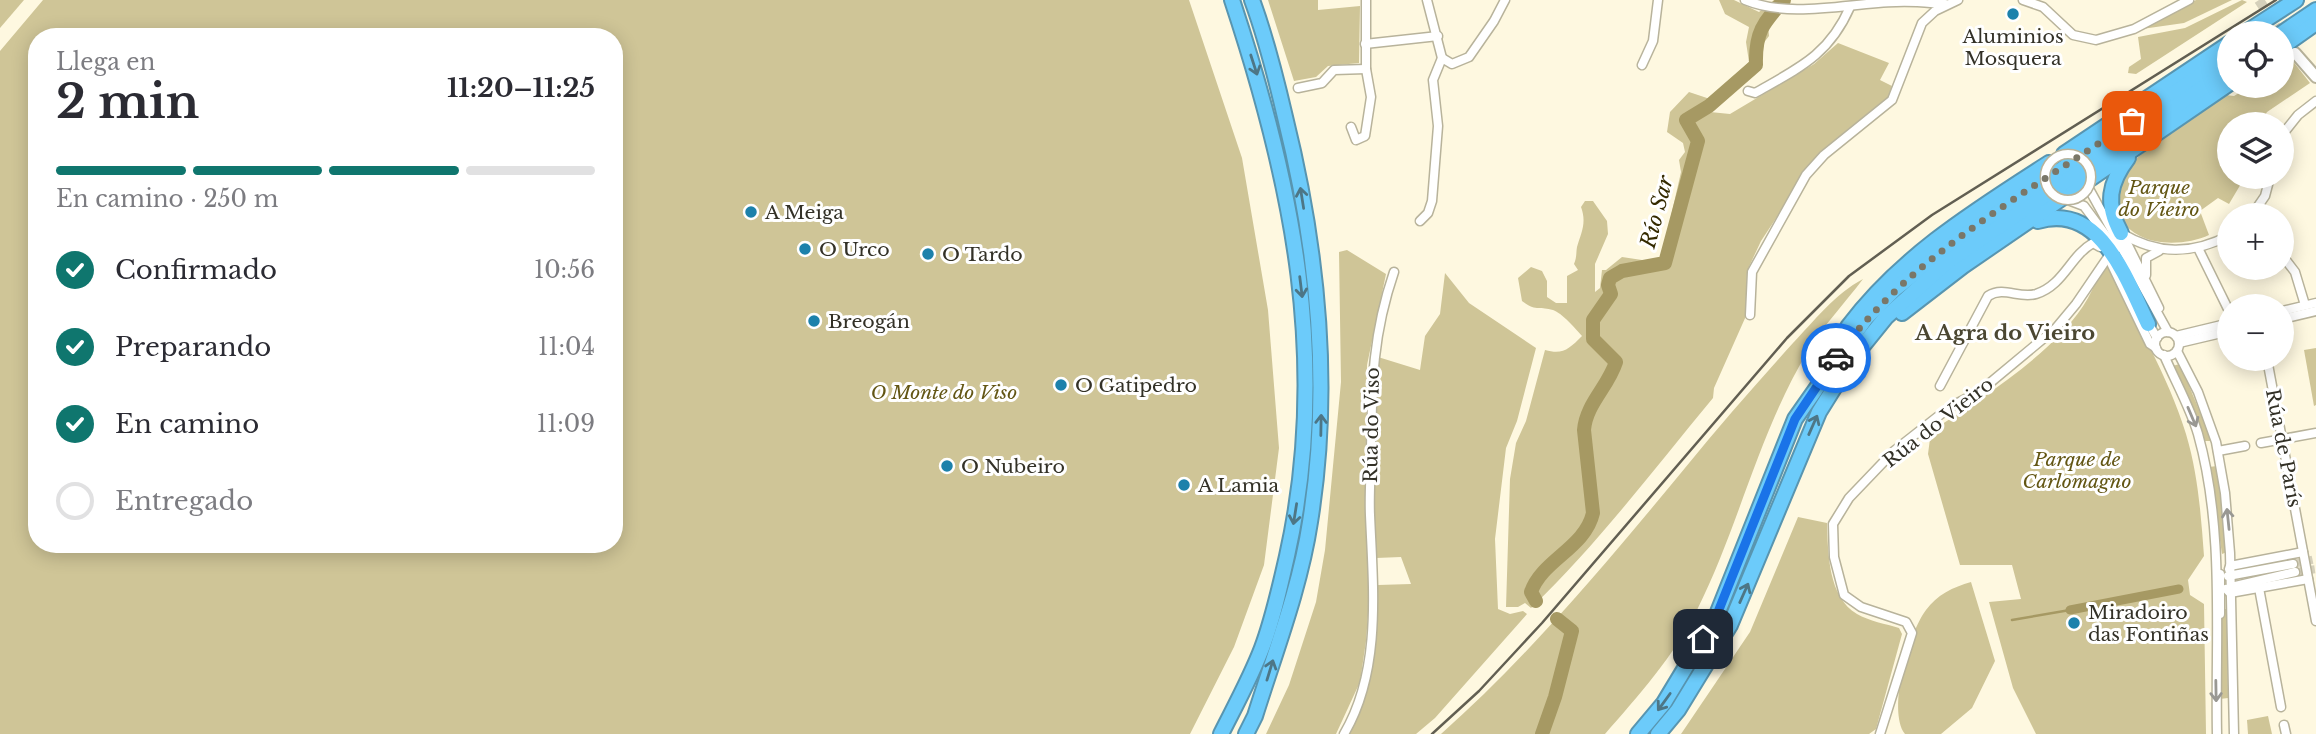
<!DOCTYPE html>
<html lang="es">
<meta charset="utf-8">
<style>
:root{--surface:#fff;--page:#f2f2f3;--text:#2b2b33;--muted:#7c7c81;--line:#e1e1e2;--accent:#0f766e}
body{margin:0;font-family:"Libre Baskerville",serif;background:var(--page);color:var(--text);height:100vh;display:flex;flex-direction:column;font-size:26px;white-space:nowrap}
*{box-sizing:border-box;margin:0}
p{font-size:23px;color:var(--muted)}
.icon{flex:none;width:38px;height:38px;fill:none;stroke:currentColor;stroke-width:2;stroke-linecap:round;stroke-linejoin:round}
.map{position:relative;flex:1;overflow:hidden}
.panel{position:absolute;left:28px;top:28px;width:595px;height:525px;display:flex;flex-direction:column;background:var(--surface);border-radius:28px;box-shadow:0 4px 18px #0003}
.panel>*{flex:none}
.buttons{position:absolute;left:2217px;top:21px;display:grid;gap:14px}
.buttons a{display:grid;place-items:center;width:77px;height:77px;border-radius:50%;background:var(--surface);box-shadow:0 4px 18px #0003;font-size:35px}
.pin{position:absolute;display:grid;place-items:center;width:60px;height:60px;color:#fff;margin:-30px;border-radius:14px;box-shadow:0 4px 10px #0006}
.courier{position:absolute;display:grid;place-items:center;width:70px;height:70px;margin:-35px;border:5px solid #1a73e8;border-radius:50%;background:#fff;color:#222;box-shadow:0 2px 9px #0007}
.summary em{font-style:normal;font-weight:800}
.summary div{display:flex;flex-direction:column-reverse}
.summary{display:flex;align-items:center;justify-content:space-between;height:119px;padding:0 28px}
h1{font-size:46px;font-weight:800;line-height:52px}
.bar{display:grid;grid-template-columns:repeat(4,1fr);gap:10px 7px;align-content:center;height:84px;padding:0 28px}
.bar i{height:9px;border-radius:5px;background:var(--line)}
.bar .on{background:var(--accent)}
.bar p{grid-column:span 4}
ol{padding:0 28px;list-style:none}
li{display:flex;align-items:center;gap:21px;height:77px}
li p{margin-inline-start:auto}
li .icon{padding:7px;border-radius:50%;background:var(--accent);color:#fff;stroke-width:4}
li:last-child{color:var(--muted)}
li i{width:38px;height:38px;border:4px solid var(--line);border-radius:50%}
.map>svg:first-child{display:block}
</style>
<div class="map">
<svg width="2316" height="734" viewBox="0 0 2316 734">
<rect width="100%" height="100%" fill="#fef8e0"/>
<!-- green -->
<g fill="#cfc597" fill-rule="evenodd">
<polygon points="0,0 24,0 0,28"/>
<path d="M 43,0 L 1189,0 L 1242,158 L 1268,310 L 1279,448 L 1264,565 L 1234,647 L 1190,734 L 0,734 L 0,51 ZM 37,37 L 614,37 L 614,544 L 37,544 Z"/>
<polygon points="1268,0 1318,0 1318,10 1360,6 1359,63 1328,66 1316,77 1294,81"/>
<path d="M 1719,0 L 1734,0 L 1759,12 L 1774,0 L 1788,0 L 1768,24 L 1769,36 L 1759,49 L 1756,73 L 1710,112 L 1730,114 L 1814,64 L 1838,43 L 1889,63 L 1880,80 L 1892,86 L 1888,97 L 1820,152 L 1761,241 L 1747,271 L 1746,316 L 1714,388 L 1713,398 C 1654,469 1597,545 1531,608 L 1525,603 L 1518,607 L 1506,607 L 1510,479 L 1516,443 L 1526,421 L 1545,350 C 1563,355 1569,349 1582,336 C 1576,329 1562,313 1553,310 C 1540,306 1536,312 1522,301 L 1518,278 L 1531,267 L 1542,271 L 1547,281 L 1547,297 L 1556,303 L 1567,303 L 1567,276 L 1578,270 L 1574,264 C 1577,257 1576,252 1577,247 C 1581,233 1587,223 1581,207 L 1585,201 L 1593,201 L 1607,221 L 1608,234 L 1595,264 L 1595,292 L 1600,288 L 1602,270 L 1606,270 L 1622,257 L 1642,260 L 1649,265 L 1661,260 L 1681,172 L 1679,160 L 1685,152 L 1683,143 L 1667,132 L 1670,112 L 1689,92 L 1710,99 L 1749,62 L 1746,42 L 1749,27 L 1725,14 Z"/>
<polygon points="2196,0 2232,0 2184,23 2142,29"/>
<polygon points="2242,0 2247,2 2136,74 2128,73 2129,67 2141,59 2138,37 2185,28"/>
<path d="M 2288,55 L 2310,83 L 2267,112 L 2260,124 L 2230,124 L 2230,177 L 2245,177 L 2229,204 L 2218,198 L 2200,211 L 2209,235 C 2190,244 2159,246 2140,236 C 2113,223 2109,193 2127,169 C 2143,147 2202,113 2226,95 L 2234,96 L 2250,86 L 2282,86 L 2282,66 Z"/>
<polygon points="1347,250 1386,274 1367,365 1365,511 1371,577 1366,641 1360,682 1336,734 1266,734 1289,685 1316,602 1325,550 1341,382 1339,252"/>
<path d="M 2104,263 L 2107,263 C 2133,317 2169,377 2186,434 C 2198,474 2201,515 2204,556 L 2188,580 L 2190,595 L 2204,604 L 2206,734 L 2036,734 L 2013,688 L 1989,602 L 2021,599 L 2012,565 L 1960,565 L 1928,454 L 1931,431 C 1981,399 2058,351 2088,298 C 2094,287 2099,275 2104,263 Z"/>
<path d="M 1445,273 L 1469,303 L 1536,348 L 1517,421 L 1506,448 L 1495,539 L 1498,609 L 1510,614 L 1523,611 L 1527,614 L 1435,718 L 1416,734 L 1348,734 C 1375,689 1375,636 1378,585 L 1411,584 L 1401,557 L 1376,558 L 1373,515 L 1375,367 L 1378,357 L 1420,370 L 1425,336 L 1440,314 Z"/>
<path d="M 1863,279 C 1845,303 1823,326 1808,351 C 1759,432 1739,526 1697,610 C 1674,656 1638,696 1605,734 L 1441,734 C 1530,655 1609,560 1685,468 C 1720,425 1756,384 1793,343 C 1815,320 1835,294 1863,279 Z"/>
<polygon points="2316,348 2316,405 2314,406 2304,350"/>
<polygon points="2180,364 2212,441 2203,441 2172,366"/>
<polygon points="2217,466 2227,552 2222,554 2209,467"/>
<path d="M 1798,517 L 1827,523 C 1828,553 1828,597 1857,614 C 1869,621 1886,624 1899,628 L 1902,634 L 1876,729 L 1869,734 L 1681,734 L 1750,632 Z"/>
<path d="M 1971,582 L 1995,661 L 1972,708 L 1941,734 L 1905,734 C 1887,710 1909,632 1926,610 C 1937,595 1953,587 1971,582 Z"/>
<polygon points="2222,609 2227,609 2228,698 2220,699"/>
<polygon points="2268,716 2272,734 2248,734 2247,720"/>
</g>
<g fill="none" stroke-linecap="round" stroke-linejoin="round">
<!-- stream -->
<polyline stroke="#a69963" stroke-width="2.5" points="2012,620 2070,610"/>
<!-- canal -->
<polyline stroke="#a69963" stroke-width="9" points="2070,610 2179,589"/>
<!-- river -->
<g stroke="#a69963" stroke-width="14">
<path d="M 1536,601 L 1531,592 C 1542,560 1585,548 1593,513 L 1584,430 C 1586,404 1608,387 1616,362 L 1593,339 L 1593,320 L 1611,294 L 1608,285 L 1610,278 L 1622,271 L 1665,263 L 1698,141 L 1686,120 L 1709,106 L 1756,65 C 1755,32 1763,23 1784,0"/>
<polyline points="1542,734 1555,697 1572,631 1557,619"/>
</g>
<!-- street-tunnel -->
<g stroke="#d5d0bb" stroke-width="8" stroke-dasharray="8 4" stroke-linecap="butt">
<polyline points="2293,564 2316,559"/>
<polyline points="2295,572 2316,569"/>
</g>
<!-- secondary-tunnel -->
<polyline stroke="#d5d0bb" stroke-width="10" stroke-dasharray="10 5" stroke-linecap="butt" points="2259,0 2280,33"/>
<defs>
<g id="street">
<path d="M 1745,0 C 1791,19 1848,3 1896,2 C 1913,1 1929,3 1945,4"/>
<polyline points="2023,0 2043,7 2073,35 2096,40 2134,29 2189,0"/>
<polyline points="1365,44 1438,36"/>
<polyline points="1442,58 1452,64 1469,57 1494,21 1505,0"/>
<polyline points="1642,65 1653,41 1658,0"/>
<polyline points="1298,88 1322,83 1334,70 1366,69"/>
<path d="M 1748,91 L 1755,93 C 1799,68 1829,55 1850,7"/>
<polyline points="1351,127 1356,140 1365,136 1371,97 1366,69 1366,0"/>
<polyline points="2282,135 2298,115 2316,101"/>
<polyline points="2088,187 2168,332"/>
<polyline points="2068,200 2084,206 2116,249"/>
<polyline points="2252,215 2265,196 2270,177"/>
<polyline points="1420,221 1428,213 1432,201 1438,126 1433,80 1442,58 1427,0"/>
<path d="M 2121,233 C 2157,255 2192,255 2230,235"/>
<polyline points="2123,235 2159,308"/>
<polyline points="2198,248 2230,313"/>
<polyline points="2282,255 2295,272 2305,305"/>
<polyline points="2111,263 2150,344 2156,348"/>
<polyline points="2146,275 2146,258 2159,251"/>
<polyline points="2282,311 2316,303"/>
<polyline points="1750,315 1752,272 1806,175 1824,155 1892,100 1922,23 1935,11 1958,0"/>
<polyline points="2282,319 2316,311"/>
<polyline points="2147,321 2157,338"/>
<circle cx="2167" cy="344" r="12"/>
<polyline points="2176,336 2230,323"/>
<polyline points="2179,343 2230,331"/>
<polyline points="2177,351 2198,392 2216,442 2225,493 2230,553 2234,734"/>
<path d="M 2164,355 C 2175,381 2190,407 2198,434 C 2225,530 2215,636 2217,734"/>
<polyline points="2267,359 2316,621"/>
<path d="M 1940,386 L 1988,296 C 2004,286 2019,299 2036,294 C 2064,285 2070,256 2093,243 L 2100,247"/>
<polyline points="2261,443 2316,433"/>
<polyline points="2218,451 2245,446"/>
<polyline points="2229,569 2230,566 2303,552"/>
<polyline points="2220,574 2220,614"/>
<polyline points="2228,576 2293,564"/>
<polyline points="2231,587 2295,572"/>
<polyline points="2259,588 2281,707"/>
<polyline points="2226,589 2230,593 2308,579"/>
<polyline points="2284,725 2286,734"/>
<path d="M 1344,734 C 1382,670 1373,587 1370,515 C 1369,494 1371,472 1371,451 C 1372,385 1372,336 1394,272"/>
<polyline points="1880,734 1912,633 1906,622 1861,607 1844,595 1834,557 1833,524 1849,498 1894,451 1950,407 1979,392 2056,328 2076,304 2108,257"/>
</g>
<polyline id="secondary" points="2295,53 2316,77"/>
<g id="highway">
<polyline points="2245,33 2296,0"/>
<polyline points="2282,33 2316,10"/>
<polyline points="2282,47 2316,23"/>
<polyline points="2064,154 2230,43"/>
<path d="M 2038,221 C 2100,202 2126,278 2148,324"/>
<path d="M 2121,233 C 2105,204 2109,183 2128,158"/>
<polyline points="1902,313 1963,266 2230,83"/>
<path d="M 1848,327 C 1901,256 1976,210 2049,163"/>
<path d="M 1221,734 C 1235,706 1251,677 1262,648 C 1273,619 1280,587 1287,556 C 1330,364 1293,184 1232,0"/>
<path d="M 1246,734 L 1255,716 C 1275,652 1300,588 1310,522 C 1332,386 1318,250 1285,117 C 1276,78 1266,38 1252,0"/>
<polyline points="1638,734 1664,703 1716,617 1795,419 1866,318 1895,289 1957,240 2230,55"/>
<polyline points="1658,734 1678,710 1730,625 1819,412 1852,359 1886,317 1946,263 2230,69"/>
</g>
</defs>
<!-- street casing -->
<use href="#street" stroke="#b8b39b" stroke-width="11"/>
<!-- secondary casing -->
<use href="#secondary" stroke="#b8b39b" stroke-width="14"/>
<!-- highway casing -->
<use href="#highway" stroke="#5895b0" stroke-width="18"/>
<!-- street -->
<use href="#street" stroke="#fff" stroke-width="8"/>
<!-- secondary -->
<use href="#secondary" stroke="#fff" stroke-width="10"/>
<!-- highway -->
<use href="#highway" stroke="#6ccbfa" stroke-width="14"/>
<!-- rail -->
<polyline stroke="#625f52" stroke-width="2.5" points="1432,734 1479,691 1542,623 1787,338 1849,276 1932,215 2276,0"/>
<defs>
<circle id="street-bridge" cx="2068" cy="177" r="23"/>
</defs>
<!-- street-bridge casing -->
<use href="#street-bridge" stroke="#b8b39b" stroke-width="11" stroke-linecap="butt"/>
<!-- street-bridge -->
<use href="#street-bridge" stroke="#fff" stroke-width="8"/>
</g>
<!-- one-way arrows -->
<defs><path id="oneway-shaft" d="M-6 0H5M1.5-3L5.5 0L1.5 3" fill="none" stroke-width="1.6" stroke-linecap="round" stroke-linejoin="round" transform="scale(1.75)"/></defs>
<g stroke="#4d7686">
<use href="#oneway-shaft" transform="translate(1254 65) rotate(72)"/>
<use href="#oneway-shaft" transform="translate(1302 198) rotate(-99)"/>
<use href="#oneway-shaft" transform="translate(1301 287) rotate(83)"/>
<use href="#oneway-shaft" transform="translate(1321 425) rotate(-89)"/>
<use href="#oneway-shaft" transform="translate(1813 425) rotate(-66)"/>
<use href="#oneway-shaft" transform="translate(1295 514) rotate(99)"/>
<use href="#oneway-shaft" transform="translate(1744 593) rotate(-66)"/>
<use href="#oneway-shaft" transform="translate(1270 670) rotate(-73)"/>
<use href="#oneway-shaft" transform="translate(1664 702) rotate(126)"/>
</g>
<g stroke="#999893">
<use href="#oneway-shaft" transform="translate(2192 417) rotate(67)"/>
<use href="#oneway-shaft" transform="translate(2228 519) rotate(-96)"/>
<use href="#oneway-shaft" transform="translate(2216 691) rotate(89)"/>
</g>
<g fill="none" stroke-linecap="round" stroke-linejoin="round">
<!-- done -->
<path stroke="#7a7768" stroke-width="7" stroke-dasharray="0 12.6" d="M 1836,358 C 1910,255 2029,192 2132,121"/>
<!-- route -->
<polyline stroke="#1a73e8" stroke-width="9" points="1703,639 1716,617 1795,419 1836,358"/>
</g>
<!-- markers -->
<g fill="#1c81ab" stroke="#fff" stroke-width="2.5">
<circle cx="2013" cy="14" r="7"/>
<circle cx="751" cy="212" r="7"/>
<circle cx="805" cy="249" r="7"/>
<circle cx="928" cy="254" r="7"/>
<circle cx="814" cy="321" r="7"/>
<circle cx="1061" cy="385" r="7"/>
<circle cx="947" cy="466" r="7"/>
<circle cx="1184" cy="485" r="7"/>
<circle cx="2074" cy="623" r="7"/>
</g>
<g text-anchor="middle" stroke-width="6" stroke-linejoin="round" paint-order="stroke">
<!-- poi labels -->
<g font-size="19" fill="#333127" stroke="#fff" text-anchor="start">
<text x="2013" y="43" text-anchor="middle">Aluminios<tspan x="2013" dy="22">Mosquera</tspan></text>
<text x="765" y="219">A Meiga</text>
<text x="819" y="256">O Urco</text>
<text x="942" y="261">O Tardo</text>
<text x="828" y="328">Breogán</text>
<text x="1075" y="392">O Gatipedro</text>
<text x="961" y="473">O Nubeiro</text>
<text x="1198" y="492">A Lamia</text>
<text x="2088" y="619">Miradoiro<tspan x="2088" dy="22">das Fontiñas</tspan></text>
</g>
<!-- park labels -->
<g font-size="19" font-style="italic" fill="#635614" stroke="#fff">
<text x="2159" y="194">Parque<tspan x="2159" dy="22">do Vieiro</tspan></text>
<text x="944" y="399">O Monte do Viso</text>
<text x="2077" y="466">Parque de<tspan x="2077" dy="22">Carlomagno</tspan></text>
</g>
<!-- street labels -->
<g font-size="19" fill="#333127" stroke="#fff">
<text transform="translate(1938 422) rotate(-38)" y="7">Rúa do Vieiro</text>
<text transform="translate(1371 425) rotate(-89)" y="7">Rúa do Viso</text>
<text transform="translate(2284 448) rotate(79)" y="7">Rúa de París</text>
</g>
<!-- water labels -->
<g font-size="21" font-style="italic" fill="#342a00" stroke="#fff">
<text transform="translate(1657 212) rotate(-75)" y="7">Río Sar</text>
</g>
<!-- neighbourhood labels -->
<g font-size="21" font-weight="bold" fill="#4b4732" stroke="#fff">
<text x="2005" y="340">A Agra do Vieiro</text>
</g>
</g>
</svg>
<div class="buttons">
<a><svg class="icon" aria-label="locate" viewBox="0 0 24 24"><circle cx="12" cy="12" r="6"/><path d="M12 2v4M12 18v4M2 12h4M18 12h4"/></svg></a>
<a><svg class="icon" aria-label="layers" viewBox="0 0 24 24"><path d="M12 4l9 5-9 5-9-5zM3 14l9 5 9-5"/></svg></a>
<a>+</a>
<a>−</a>
</div>
<div class="pin" style="left:2132px;top:121px;background:#ea580c"><svg class="icon" aria-label="bag" viewBox="0 0 24 24"><path d="M5 8h14l-1 12H6zM9 8a3 3 0 0 1 6 0"/></svg></div>
<div class="pin" style="left:1703px;top:639px;background:#1f2937"><svg class="icon" aria-label="home" viewBox="0 0 24 24"><path d="M3 11l9-7 9 7M6 9v11h12V9"/></svg></div>
<div class="courier" style="left:1836px;top:358px"><svg class="icon" aria-label="car" viewBox="0 0 24 24"><path d="M5 17H2v-5l4-1 3-4h7l3 4 3 1v5h-3M9 17h6M6 11h13"/><circle cx="7" cy="17" r="2"/><circle cx="17" cy="17" r="2"/></svg></div>
<section class="panel">
<div class="summary"><div><h1>2 min</h1><p>Llega en</p></div><em>11:20–11:25</em></div>
<div class="bar"><i class="on"></i><i class="on"></i><i class="on"></i><i></i><p>En camino · 250 m</p></div>
<ol>
<li><svg class="icon" aria-label="check" viewBox="0 0 24 24"><path d="M5 12l5 5 9-10"/></svg>Confirmado<p>10:56</p></li>
<li><svg class="icon" aria-label="check" viewBox="0 0 24 24"><path d="M5 12l5 5 9-10"/></svg>Preparando<p>11:04</p></li>
<li><svg class="icon" aria-label="check" viewBox="0 0 24 24"><path d="M5 12l5 5 9-10"/></svg>En camino<p>11:09</p></li>
<li><i></i>Entregado</li>
</ol>
</section>
</div>
